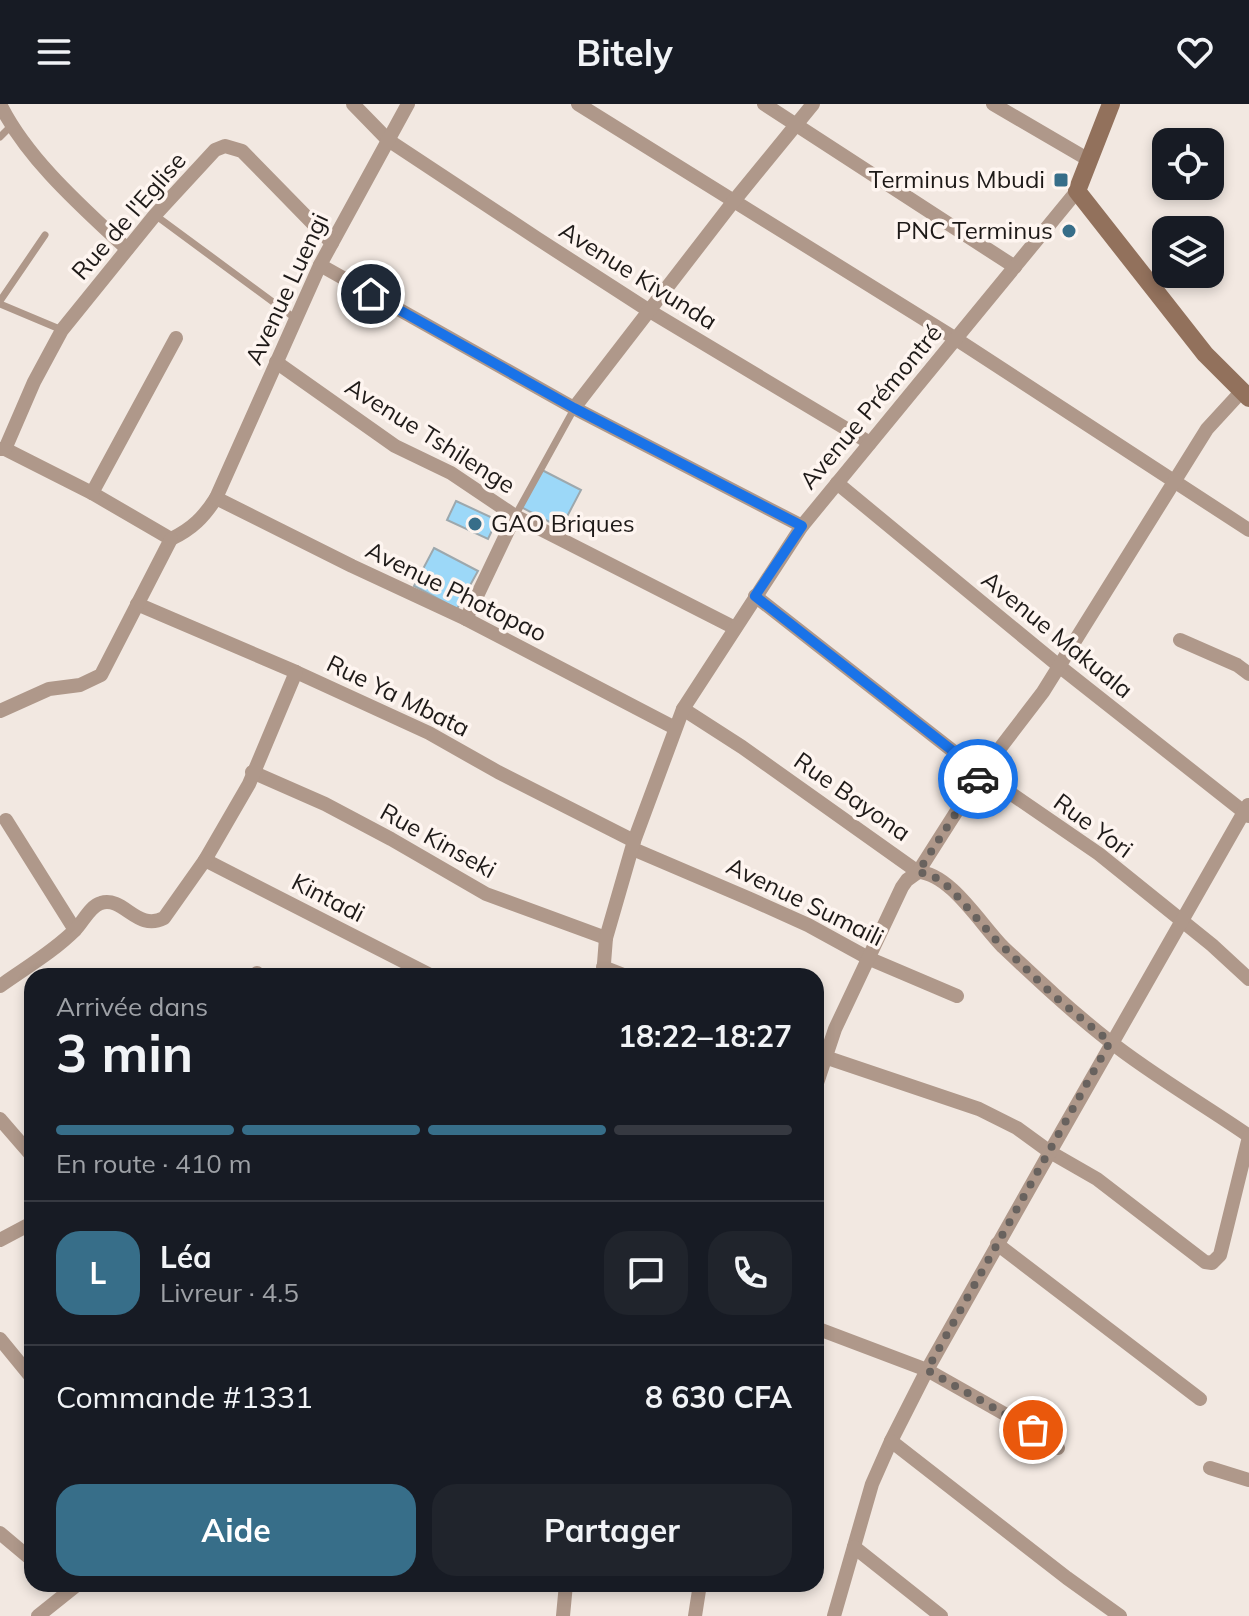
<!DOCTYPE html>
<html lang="fr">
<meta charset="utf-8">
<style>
:root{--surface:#171b24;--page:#20242c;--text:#f1f3f6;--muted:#9ea1a6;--line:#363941;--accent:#376e89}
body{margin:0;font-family:Mulish,sans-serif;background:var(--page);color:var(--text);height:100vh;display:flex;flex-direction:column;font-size:30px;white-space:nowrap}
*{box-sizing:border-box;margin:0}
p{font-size:26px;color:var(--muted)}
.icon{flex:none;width:44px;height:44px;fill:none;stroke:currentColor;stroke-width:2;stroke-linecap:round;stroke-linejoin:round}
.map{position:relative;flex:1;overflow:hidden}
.panel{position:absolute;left:24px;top:864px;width:800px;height:624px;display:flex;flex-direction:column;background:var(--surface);border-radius:24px;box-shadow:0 4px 12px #0003}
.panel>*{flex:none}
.buttons{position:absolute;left:1152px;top:24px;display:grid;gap:16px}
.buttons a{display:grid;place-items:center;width:72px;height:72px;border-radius:16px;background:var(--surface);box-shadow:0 4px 12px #0003;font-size:40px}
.pin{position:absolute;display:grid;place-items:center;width:68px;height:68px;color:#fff;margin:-34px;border:4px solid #fff;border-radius:50%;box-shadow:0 2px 8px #0007}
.courier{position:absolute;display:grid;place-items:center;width:80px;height:80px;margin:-40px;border:6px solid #1a73e8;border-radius:50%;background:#fff;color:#222;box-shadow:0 2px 10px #0007}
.summary em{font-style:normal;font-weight:700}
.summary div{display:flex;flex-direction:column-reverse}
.summary{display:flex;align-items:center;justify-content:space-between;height:136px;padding:0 32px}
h1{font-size:52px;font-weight:700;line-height:60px}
.bar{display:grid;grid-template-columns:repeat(4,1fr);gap:12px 8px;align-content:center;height:96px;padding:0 32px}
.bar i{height:10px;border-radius:6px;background:var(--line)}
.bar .active{background:var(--accent)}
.bar p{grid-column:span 4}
.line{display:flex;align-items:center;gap:20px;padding:0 32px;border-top:2px solid var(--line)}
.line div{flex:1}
.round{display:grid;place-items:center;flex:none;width:84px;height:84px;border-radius:24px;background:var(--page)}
.cta{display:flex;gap:16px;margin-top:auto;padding:16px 32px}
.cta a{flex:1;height:92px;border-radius:24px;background:var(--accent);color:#fff;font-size:32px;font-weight:700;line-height:92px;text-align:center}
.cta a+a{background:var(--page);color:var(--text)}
header{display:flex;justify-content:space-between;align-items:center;height:104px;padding:0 32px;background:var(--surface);font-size:36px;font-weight:700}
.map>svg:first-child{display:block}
</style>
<header><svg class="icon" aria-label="menu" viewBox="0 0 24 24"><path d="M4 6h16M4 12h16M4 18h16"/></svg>Bitely<svg class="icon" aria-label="heart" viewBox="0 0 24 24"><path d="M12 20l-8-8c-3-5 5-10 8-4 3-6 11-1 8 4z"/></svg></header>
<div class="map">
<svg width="1249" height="1512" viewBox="0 0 1249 1512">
<rect width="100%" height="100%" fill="#f2e8e1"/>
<!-- building -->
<g fill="#9cd8f8" stroke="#9da8ad" stroke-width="2">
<polygon points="540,365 581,386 561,424 521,403"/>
<polygon points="456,397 497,416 488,435 447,416"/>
<polygon points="434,444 478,467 457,505 414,482"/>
</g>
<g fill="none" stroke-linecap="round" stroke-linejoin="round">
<!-- lane -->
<g stroke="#af988a" stroke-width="7">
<polyline points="0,33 11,22"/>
<polyline points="155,111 296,215"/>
<polyline points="0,197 45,131"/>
<polyline points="0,200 62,226"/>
<polyline points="515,412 574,305"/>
</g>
<!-- street -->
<g stroke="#af988a" stroke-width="14">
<path d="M 0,0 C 27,55 82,103 127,145"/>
<polyline points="353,0 388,36 538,135 648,206 870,339"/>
<polyline points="578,0 956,235 1249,426"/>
<polyline points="764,0 1015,163"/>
<polyline points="993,0 1089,56"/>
<polyline points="320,161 574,304 802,422"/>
<polyline points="276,258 395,342 451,369 515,412 735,524"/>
<polyline points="574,304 733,98 813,0"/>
<path d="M 0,345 L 5,345 L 92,389 L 171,435 C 192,425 204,413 216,394 L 320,161 L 408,0"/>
<polyline points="5,345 34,278 62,226 155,111 215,46 225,42 242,47 332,139"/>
<polyline points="837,379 1059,562 1244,708 1248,701"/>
<polyline points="92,389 176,234"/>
<polyline points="216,394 352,462 466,515 675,624"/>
<polyline points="755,492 981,669 1099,750 1212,841 1249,875"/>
<polyline points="137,500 296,568 429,629 498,668 634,737"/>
<polyline points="466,515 515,412"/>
<polyline points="1180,536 1237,561 1249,570"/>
<path d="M 683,605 L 742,643 L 918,768 C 950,769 981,821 1003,843 C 1037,875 1071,907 1108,936 C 1152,971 1203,1000 1249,1032"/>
<polyline points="0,607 49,585 80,581 101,571 171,435"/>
<polyline points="252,668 325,700 391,735 486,790 606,834"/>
<polyline points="1249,712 1244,708 1050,1048 1097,1075 1205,1158 1212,1159 1220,1151 1249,1033"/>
<polyline points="6,716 75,826"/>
<polyline points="633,745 750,795 808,821 870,855 957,892"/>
<polyline points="205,756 432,872"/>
<polyline points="603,863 626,872"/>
<polyline points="257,869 260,872"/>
<polyline points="603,872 606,834 634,737 683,605 802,422 1077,87"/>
<path d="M 0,882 C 25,864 53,848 75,826 C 83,818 90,802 101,799 C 124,792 137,828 164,814 L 205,756 L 249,680 L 296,568"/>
<polyline points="816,950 979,1005 1017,1024 1050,1048 927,1266 891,1337 872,1380 834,1512"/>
<polyline points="816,982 835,925 902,783 907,776 918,768 981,669 1043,588 1207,325 1241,288"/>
<polyline points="0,1015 32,1052"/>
<polyline points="0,1136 32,1119"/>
<polyline points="997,1140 1200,1295"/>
<polyline points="816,1224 927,1266 1033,1326 1058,1344"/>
<polyline points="0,1235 32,1274"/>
<polyline points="891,1337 1067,1474 1120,1512"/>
<polyline points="1210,1364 1249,1376"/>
<polyline points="0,1429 32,1456"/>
<polyline points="854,1443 941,1512"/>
<polyline points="38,1512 78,1480"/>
<polyline points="563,1512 566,1480"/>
<polyline points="695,1512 700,1480"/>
</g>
<!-- secondary -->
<polyline stroke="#92715c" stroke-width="18" points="1111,0 1077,87 1205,250 1249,294"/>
</g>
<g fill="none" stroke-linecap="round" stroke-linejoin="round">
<!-- done -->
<polyline stroke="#68625e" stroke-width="8" stroke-dasharray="0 14.4" points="978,675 918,768 932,771 950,784 995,835 1054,892 1110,938 927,1266 1033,1326"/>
<!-- route -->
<polyline stroke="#1a73e8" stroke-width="10" points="371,190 574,304 802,422 755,492 981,669 978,675"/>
</g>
<!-- markers -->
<g fill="#376e89" stroke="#fef5f0" stroke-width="3">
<rect x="1053" y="68" width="16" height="16" rx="4"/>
<circle cx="1069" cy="127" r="8"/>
<circle cx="475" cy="420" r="8"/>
</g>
<g text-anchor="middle" stroke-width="7" stroke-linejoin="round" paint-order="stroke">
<!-- poi labels -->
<g font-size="24" fill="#1e1a18" stroke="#fef5f0" text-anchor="end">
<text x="1045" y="84">Terminus Mbudi</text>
<text x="1053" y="135">PNC Terminus</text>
<text x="491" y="428" text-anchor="start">GAO Briques</text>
</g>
<!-- street labels -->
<g font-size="24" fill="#1e1a18" stroke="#fef5f0">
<text transform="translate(129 112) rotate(-49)" y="8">Rue de l'Eglise</text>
<text transform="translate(638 172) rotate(32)" y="8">Avenue Kivunda</text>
<text transform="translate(287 185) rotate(-65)" y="8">Avenue Luengi</text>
<text transform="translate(871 303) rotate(-50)" y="8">Avenue Prémontré</text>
<text transform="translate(430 332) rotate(32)" y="8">Avenue Tshilenge</text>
<text transform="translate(456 488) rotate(26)" y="8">Avenue Photopao</text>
<text transform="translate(1057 531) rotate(39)" y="8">Avenue Makuala</text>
<text transform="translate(398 592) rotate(26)" y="8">Rue Ya Mbata</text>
<text transform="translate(852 693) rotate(35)" y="8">Rue Bayona</text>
<text transform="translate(1093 722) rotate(36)" y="8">Rue Yori</text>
<text transform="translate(438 737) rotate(29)" y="8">Rue Kinseki</text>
<text transform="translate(328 794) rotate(27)" y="8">Kintadi</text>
<text transform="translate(805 798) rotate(26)" y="8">Avenue Sumaili</text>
</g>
</g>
</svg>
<div class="buttons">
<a><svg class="icon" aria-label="locate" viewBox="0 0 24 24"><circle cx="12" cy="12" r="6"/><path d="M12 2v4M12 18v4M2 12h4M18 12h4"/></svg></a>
<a><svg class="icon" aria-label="layers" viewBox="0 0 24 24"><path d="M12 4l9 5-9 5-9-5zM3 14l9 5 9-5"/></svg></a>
</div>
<div class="pin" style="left:1033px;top:1326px;background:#ea580c"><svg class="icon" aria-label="bag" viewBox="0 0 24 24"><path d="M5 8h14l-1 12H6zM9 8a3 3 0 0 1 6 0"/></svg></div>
<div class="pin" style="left:371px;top:190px;background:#1f2937"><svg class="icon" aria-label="home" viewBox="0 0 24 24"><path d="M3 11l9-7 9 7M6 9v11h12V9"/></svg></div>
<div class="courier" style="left:978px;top:675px"><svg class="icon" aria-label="car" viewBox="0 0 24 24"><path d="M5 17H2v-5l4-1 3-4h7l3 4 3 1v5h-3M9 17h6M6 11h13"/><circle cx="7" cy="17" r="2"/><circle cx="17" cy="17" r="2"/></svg></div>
<section class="panel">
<div class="summary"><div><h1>3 min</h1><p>Arrivée dans</p></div><em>18:22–18:27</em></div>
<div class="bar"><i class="active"></i><i class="active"></i><i class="active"></i><i></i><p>En route · 410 m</p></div>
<div class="line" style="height:144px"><b class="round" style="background:var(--accent);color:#fff">L</b><div><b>Léa</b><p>Livreur · 4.5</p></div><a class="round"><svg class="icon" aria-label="chat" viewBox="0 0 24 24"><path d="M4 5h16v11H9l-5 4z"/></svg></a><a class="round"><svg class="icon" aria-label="phone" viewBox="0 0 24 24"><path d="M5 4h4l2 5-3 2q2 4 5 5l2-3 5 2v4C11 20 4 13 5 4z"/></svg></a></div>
<div class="line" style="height:104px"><div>Commande #1331</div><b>8 630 CFA</b></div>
<div class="cta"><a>Aide</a><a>Partager</a></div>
</section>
</div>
